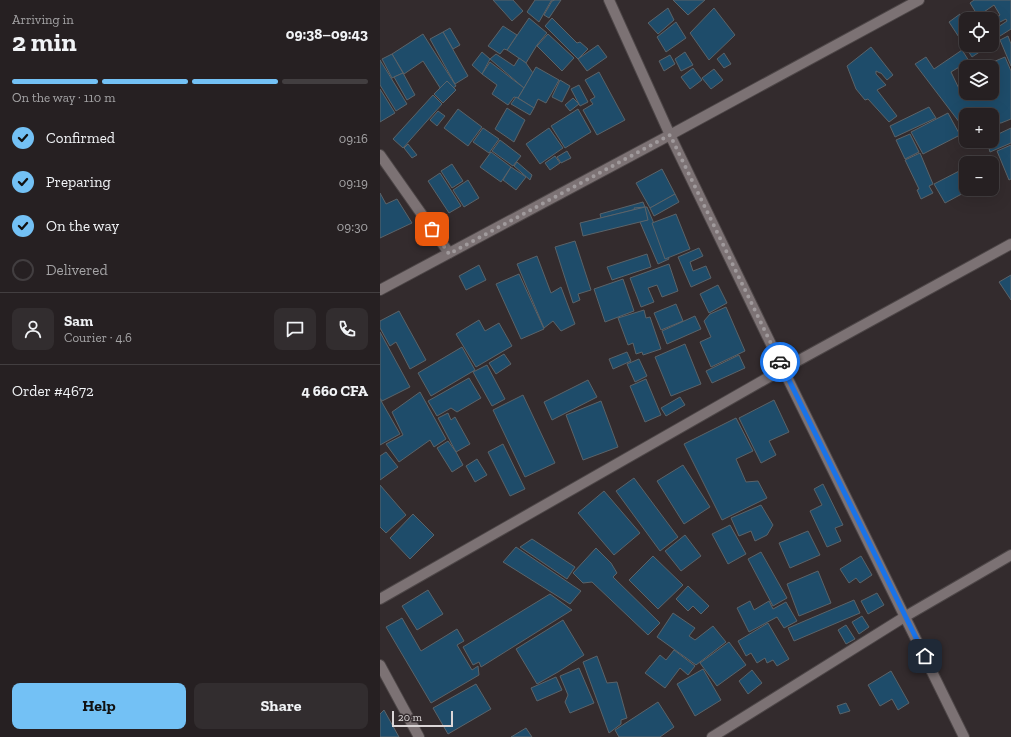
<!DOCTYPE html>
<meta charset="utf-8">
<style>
:root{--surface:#262022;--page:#322d2f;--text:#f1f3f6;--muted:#a4a3a5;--line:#423e40;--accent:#73c1f5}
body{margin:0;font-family:"Zilla Slab",serif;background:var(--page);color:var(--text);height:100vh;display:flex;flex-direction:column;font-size:15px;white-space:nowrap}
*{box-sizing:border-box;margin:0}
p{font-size:13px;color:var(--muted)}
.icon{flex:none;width:22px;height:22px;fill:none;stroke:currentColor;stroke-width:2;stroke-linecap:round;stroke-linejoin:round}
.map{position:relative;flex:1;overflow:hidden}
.details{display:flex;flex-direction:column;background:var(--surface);width:380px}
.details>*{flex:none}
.tools{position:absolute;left:579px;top:12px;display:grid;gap:8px}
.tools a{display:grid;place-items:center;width:40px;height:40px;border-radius:8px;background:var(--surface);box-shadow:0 4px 16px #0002,0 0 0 1px var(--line);font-size:20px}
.scale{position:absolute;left:12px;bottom:10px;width:61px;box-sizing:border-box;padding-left:4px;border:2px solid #dbd6d7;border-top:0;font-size:11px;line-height:14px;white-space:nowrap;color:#dbd6d7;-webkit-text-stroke:3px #332b2d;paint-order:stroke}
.pin{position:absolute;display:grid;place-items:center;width:34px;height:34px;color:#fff;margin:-17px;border-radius:8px;box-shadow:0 2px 6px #0006}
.courier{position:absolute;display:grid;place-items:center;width:40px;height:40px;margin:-20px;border:3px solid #1a73e8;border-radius:50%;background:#fff;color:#222;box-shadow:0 1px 5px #0007}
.head em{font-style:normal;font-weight:800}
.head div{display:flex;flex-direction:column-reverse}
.head{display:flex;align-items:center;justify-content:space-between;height:68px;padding:0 12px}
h1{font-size:26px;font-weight:800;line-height:30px}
.bar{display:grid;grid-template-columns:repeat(4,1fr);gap:6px 4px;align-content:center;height:48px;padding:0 12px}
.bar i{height:5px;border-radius:3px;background:var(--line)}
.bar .active{background:var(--accent)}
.bar p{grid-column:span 4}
.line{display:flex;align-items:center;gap:10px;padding:0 12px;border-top:1px solid var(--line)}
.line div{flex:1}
.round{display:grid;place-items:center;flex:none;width:42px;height:42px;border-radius:8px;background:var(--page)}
ol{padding:0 12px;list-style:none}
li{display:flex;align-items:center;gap:12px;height:44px}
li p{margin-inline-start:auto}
li .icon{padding:4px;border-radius:50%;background:var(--accent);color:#111;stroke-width:4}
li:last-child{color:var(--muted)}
li i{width:22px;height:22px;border:2px solid var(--line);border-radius:50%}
.cta{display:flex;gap:8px;margin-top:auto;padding:8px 12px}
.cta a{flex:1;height:46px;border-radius:8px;background:var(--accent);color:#111;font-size:16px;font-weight:800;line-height:46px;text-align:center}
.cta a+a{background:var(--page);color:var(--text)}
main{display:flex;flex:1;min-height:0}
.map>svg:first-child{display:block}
</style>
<main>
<section class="details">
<div class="head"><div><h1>2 min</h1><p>Arriving in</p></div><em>09:38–09:43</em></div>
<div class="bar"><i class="active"></i><i class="active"></i><i class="active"></i><i></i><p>On the way · 110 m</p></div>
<ol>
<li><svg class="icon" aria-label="check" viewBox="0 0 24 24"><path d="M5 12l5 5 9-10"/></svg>Confirmed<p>09:16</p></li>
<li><svg class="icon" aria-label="check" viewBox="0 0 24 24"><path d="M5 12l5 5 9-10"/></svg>Preparing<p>09:19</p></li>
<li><svg class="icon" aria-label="check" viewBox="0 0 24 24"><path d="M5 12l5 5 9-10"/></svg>On the way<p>09:30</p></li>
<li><i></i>Delivered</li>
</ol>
<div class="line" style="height:72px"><a class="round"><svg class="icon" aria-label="person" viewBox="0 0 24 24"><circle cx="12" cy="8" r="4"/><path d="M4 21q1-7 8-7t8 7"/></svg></a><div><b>Sam</b><p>Courier · 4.6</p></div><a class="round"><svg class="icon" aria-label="chat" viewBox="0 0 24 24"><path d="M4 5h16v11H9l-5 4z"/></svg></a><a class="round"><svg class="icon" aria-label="phone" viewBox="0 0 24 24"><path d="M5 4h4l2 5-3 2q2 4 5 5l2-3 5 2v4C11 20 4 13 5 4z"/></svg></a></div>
<div class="line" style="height:52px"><div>Order #4672</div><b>4 660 CFA</b></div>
<div class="cta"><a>Help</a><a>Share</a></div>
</section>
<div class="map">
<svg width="631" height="737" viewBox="0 0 631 737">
<rect width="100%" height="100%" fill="#332b2d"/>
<!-- building -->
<g fill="#1e4c6a" stroke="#5b6369">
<polygon points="113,0 133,0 143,11 132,21"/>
<polygon points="155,0 173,0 171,1 159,22 147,12"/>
<polygon points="175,0 181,0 169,18 164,15 172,1"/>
<polygon points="293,0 325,0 308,15"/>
<polygon points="594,0 631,0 631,29 620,36 615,29 627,21 626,19 620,22 617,17 620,15 614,5 598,16 590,3"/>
<polygon points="288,8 294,20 278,34 268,23"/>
<polygon points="334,8 355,35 329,60 310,33"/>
<polygon points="580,14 586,23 586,45 610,45 592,57 569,22"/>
<polygon points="149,18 167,33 157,45 146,63 127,50"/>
<polygon points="172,18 197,43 200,42 208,49 198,59 165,26"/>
<polygon points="296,22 306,38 286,52 277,37"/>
<polygon points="123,26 137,35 127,50 124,49 120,54 108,46"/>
<polygon points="70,28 80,45 73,49 63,32"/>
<polygon points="63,32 88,76 75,84 50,39"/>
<polygon points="43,34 76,86 64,94 43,61 24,74 12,54"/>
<polygon points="168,34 194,58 182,71 157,46"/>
<polygon points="628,36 631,44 631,66 620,40"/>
<polygon points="218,45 227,57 207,71 198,59"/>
<polygon points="491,47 513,75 507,80 501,73 500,73 496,71 496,74 506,85 497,90 517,116 509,122 488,99 485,100 476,89 467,66"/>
<polygon points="582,50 589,61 571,72 583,97 592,93 612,93 612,79 618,76 618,74 614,76 612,72 612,67 610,67 608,64 625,57 631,71 631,119 621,123 612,123 612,115 586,115 586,131 535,64 546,57 554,69"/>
<polygon points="102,52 110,59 102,74 92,65"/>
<polygon points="305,52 313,65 301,71 295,59"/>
<polygon points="344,53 351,64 344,68 337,59"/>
<polygon points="12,54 23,73 12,78 2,59"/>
<polygon points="116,54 134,66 139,58 146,63 153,73 144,88 110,59"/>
<polygon points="290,55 295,64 284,71 279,61"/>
<polygon points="0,60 27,104 16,111 0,85"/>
<polygon points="110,62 144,88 138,98 134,97 128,105 112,94 117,85 102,74"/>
<polygon points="156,67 179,80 166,103 158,99 154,108 138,98 144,88"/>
<polygon points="313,68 322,80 310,89 301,77"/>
<polygon points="334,69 343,80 331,89 322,78"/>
<polygon points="219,72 245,120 217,135 203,110 213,104 210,100 215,97 205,80"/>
<polygon points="23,73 35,95 27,100 14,77"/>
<polygon points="180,80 190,86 182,102 172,97"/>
<polygon points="67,81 76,90 63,103 54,94"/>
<polygon points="199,85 208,102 200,106 191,89"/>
<polygon points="0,89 15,113 0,122"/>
<polygon points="53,95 62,104 23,148 13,139"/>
<polygon points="136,97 154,108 150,115 131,104"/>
<polygon points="193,98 199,104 190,111 185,105"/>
<polygon points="549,107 556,118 515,137 510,126"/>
<polygon points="127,108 145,120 134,142 115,129"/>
<polygon points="78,109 102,127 88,146 64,128"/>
<polygon points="198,109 211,132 185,148 171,126"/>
<polygon points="58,111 65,116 57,126 50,120"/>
<polygon points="568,113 580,135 543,154 531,132"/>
<polygon points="103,128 119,139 109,153 93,142"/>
<polygon points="169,128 183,148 160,164 146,144"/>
<polygon points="631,128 631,143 610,152 607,141 612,141 612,137"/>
<polygon points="530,134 539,152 525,159 516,140"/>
<polygon points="120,140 141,156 133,166 112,151"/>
<polygon points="28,144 37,155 32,158 24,148"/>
<polygon points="631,145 631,179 629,180 617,151"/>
<polygon points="187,151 191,158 181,163 177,157"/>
<polygon points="111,152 131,167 121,182 100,167"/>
<polygon points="540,153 553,184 549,186 553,193 541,199 537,190 539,189 525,160"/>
<polygon points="175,156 180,163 170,170 165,163"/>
<polygon points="137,162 152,175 150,180 134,166"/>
<polygon points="72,164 83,181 72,188 61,171"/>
<polygon points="131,167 146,177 136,190 123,180"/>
<polygon points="585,168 586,170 586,189 591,189 565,203 554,184"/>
<polygon points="282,169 295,194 270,208 256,183"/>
<polygon points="60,173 81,206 69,213 48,181"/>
<polygon points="88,180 99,198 84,207 73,190"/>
<polygon points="0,193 6,204 17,199 32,223 0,238"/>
<polygon points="295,194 299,202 274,216 270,208"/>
<polygon points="263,202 265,207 221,218 220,214"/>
<polygon points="265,207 267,207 289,259 278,264 254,208"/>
<polygon points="265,207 268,220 203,236 200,223"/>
<polygon points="296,214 310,249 285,259 272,223"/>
<polygon points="195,241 211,290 198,294 200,300 193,303 175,247"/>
<polygon points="319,248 323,256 310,262 313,271 326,266 331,278 311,287 298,257"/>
<polygon points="267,254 271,267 232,280 227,267"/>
<polygon points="157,256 171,293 181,287 195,324 181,331 173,321 164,328 137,264"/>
<polygon points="289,264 298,291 282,297 277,285 268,288 274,302 261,307 250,278"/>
<polygon points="99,265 106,280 86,290 79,276"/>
<polygon points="139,274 164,329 141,339 116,284"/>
<polygon points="631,275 631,300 619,282"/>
<polygon points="243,279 254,311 225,322 214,289"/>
<polygon points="338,285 347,303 329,313 320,294"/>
<polygon points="296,304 303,321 281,330 274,313"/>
<polygon points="346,307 365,351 331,367 320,342 331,337 324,321 330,314"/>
<polygon points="264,310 266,318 270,317 281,349 263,355 262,352 256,354 253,343 248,345 238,318"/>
<polygon points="19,311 46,360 30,369 16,342 10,346 0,328 0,321"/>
<polygon points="315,316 321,329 287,344 282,331"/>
<polygon points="99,320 105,331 119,323 132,346 96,367 76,334"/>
<polygon points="0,332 30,387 2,401 0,398"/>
<polygon points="305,344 321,384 291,396 275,357"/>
<polygon points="82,347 95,370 51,396 38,373"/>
<polygon points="247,352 251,361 233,369 229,359"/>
<polygon points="124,354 131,364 116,374 109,363"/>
<polygon points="359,355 365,368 332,383 326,371"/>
<polygon points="259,359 267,376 255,382 247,364"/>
<polygon points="107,365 125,399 112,406 93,372"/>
<polygon points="89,378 101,398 77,412 71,408 57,416 48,401"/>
<polygon points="266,379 281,415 265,422 250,386"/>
<polygon points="208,380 217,397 172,420 164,402"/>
<polygon points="40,392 66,439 54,447 50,440 19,462 6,444 23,435 12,412"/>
<polygon points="143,395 175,463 145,477 113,410"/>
<polygon points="300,397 305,405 286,416 281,408"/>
<polygon points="0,399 20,434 0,445"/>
<polygon points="394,400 409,432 389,441 396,455 381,463 359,418"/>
<polygon points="221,401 238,447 203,460 186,415"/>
<polygon points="68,413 71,420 75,417 90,444 76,452 58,418"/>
<polygon points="356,418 373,451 356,459 366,482 378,481 387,498 342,520 304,444"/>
<polygon points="68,441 76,452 83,465 72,472 57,448"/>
<polygon points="123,444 145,489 130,496 108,452"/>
<polygon points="6,452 18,467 0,480 0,456"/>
<polygon points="97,459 107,475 95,482 86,466"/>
<polygon points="303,465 330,507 304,524 277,481"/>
<polygon points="254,478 298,537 280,551 236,491"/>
<polygon points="443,484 463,525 455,528 461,541 447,547 430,511 442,505 434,489"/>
<polygon points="0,485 26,515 6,533 0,527"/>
<polygon points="224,491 260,533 234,555 198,513"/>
<polygon points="381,505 393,525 387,535 375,541 371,531 359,536 351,518"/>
<polygon points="33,514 54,535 30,559 10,538"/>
<polygon points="350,525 366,554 348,564 332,534"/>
<polygon points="428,531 440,555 410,568 399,543"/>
<polygon points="305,535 321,556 301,571 285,551"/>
<polygon points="152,539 195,567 187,579 140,547"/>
<polygon points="136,547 201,591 190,604 123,562"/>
<polygon points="216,548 231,563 237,573 233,577 280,623 268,635 212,582 203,583 193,573"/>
<polygon points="381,552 407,598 393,606 368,559"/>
<polygon points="273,556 303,585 278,609 249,580"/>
<polygon points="481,556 492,575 480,583 476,578 469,583 460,569"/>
<polygon points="438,571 451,603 419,616 407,584"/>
<polygon points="308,586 329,606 321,614 313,606 308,611 296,599"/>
<polygon points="48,590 63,614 37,630 22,606"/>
<polygon points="497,593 504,605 488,614 481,601"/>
<polygon points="170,594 192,610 101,667 99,662 93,665 83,647"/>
<polygon points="474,600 480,613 414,641 408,628"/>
<polygon points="370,601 374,610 389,601 393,609 406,602 417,621 404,628 397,617 369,632 357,608"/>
<polygon points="293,613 315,628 309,636 315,640 333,626 346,642 316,665 277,637"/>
<polygon points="482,616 489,627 479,634 472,622"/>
<polygon points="22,618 41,651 77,629 84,641 77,645 92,670 98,666 99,675 51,703 6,627"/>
<polygon points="183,620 204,655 178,672 157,684 136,649"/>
<polygon points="388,623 409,659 397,666 393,660 387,663 385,658 377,663 371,653 366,656 358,641"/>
<polygon points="466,625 475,639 466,644 458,630"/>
<polygon points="349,642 366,665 337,686 320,663"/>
<polygon points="294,650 315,666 308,675 300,668 285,688 265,673 280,655 286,660"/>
<polygon points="217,656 227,683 237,682 247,718 241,720 241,724 229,733 203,662"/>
<polygon points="199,668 214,703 190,713 185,702 188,695 180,676"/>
<polygon points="323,669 341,700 315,716 297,684"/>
<polygon points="372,670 382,683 368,694 359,681"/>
<polygon points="511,671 529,703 518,710 512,699 500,706 488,685"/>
<polygon points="176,677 182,690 157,701 151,688"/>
<polygon points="96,684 111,709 68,734 53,708"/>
<polygon points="278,702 294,727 280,737 239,737 235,730"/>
<polygon points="466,703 470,711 460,714 457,706"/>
<polygon points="4,710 19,737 0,737 0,714"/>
<polygon points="146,728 152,737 131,737"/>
</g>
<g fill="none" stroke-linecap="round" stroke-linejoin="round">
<defs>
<g id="minor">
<polyline points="229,0 290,135 403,369 584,737"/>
<polyline points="0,155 69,253"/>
<polyline points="0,290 290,135 539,0"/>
<polyline points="0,599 403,369 631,244"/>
<polyline points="0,665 39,737"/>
<polyline points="332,737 526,616 631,555"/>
</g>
</defs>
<!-- minor casing -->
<use href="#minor" stroke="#4d4647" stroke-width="12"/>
<!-- minor -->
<use href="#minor" stroke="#7c7274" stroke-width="10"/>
</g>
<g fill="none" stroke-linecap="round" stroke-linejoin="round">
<!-- done -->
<polyline stroke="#a09a9c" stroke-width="4" stroke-dasharray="0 7.2" points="52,229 69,254 290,135 400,362"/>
<!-- route -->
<polyline stroke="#1a73e8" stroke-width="5" points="400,362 545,656"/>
</g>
</svg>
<div class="tools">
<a><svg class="icon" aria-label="locate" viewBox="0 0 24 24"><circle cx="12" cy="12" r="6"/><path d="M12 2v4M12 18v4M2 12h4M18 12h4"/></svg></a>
<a><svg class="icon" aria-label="layers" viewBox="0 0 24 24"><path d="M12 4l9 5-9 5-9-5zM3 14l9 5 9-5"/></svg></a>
<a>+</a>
<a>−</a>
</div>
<div class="scale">20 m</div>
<div class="pin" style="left:52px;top:229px;background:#ea580c"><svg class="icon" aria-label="bag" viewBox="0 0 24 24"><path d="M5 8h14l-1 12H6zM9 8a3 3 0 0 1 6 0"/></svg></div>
<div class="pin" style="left:545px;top:656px;background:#1f2937"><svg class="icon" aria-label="home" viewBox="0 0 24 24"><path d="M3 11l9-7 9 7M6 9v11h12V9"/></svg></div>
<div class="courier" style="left:400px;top:362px"><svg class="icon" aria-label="car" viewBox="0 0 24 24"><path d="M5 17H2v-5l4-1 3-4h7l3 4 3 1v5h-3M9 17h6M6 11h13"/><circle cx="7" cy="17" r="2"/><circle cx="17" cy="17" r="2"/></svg></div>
</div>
</main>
